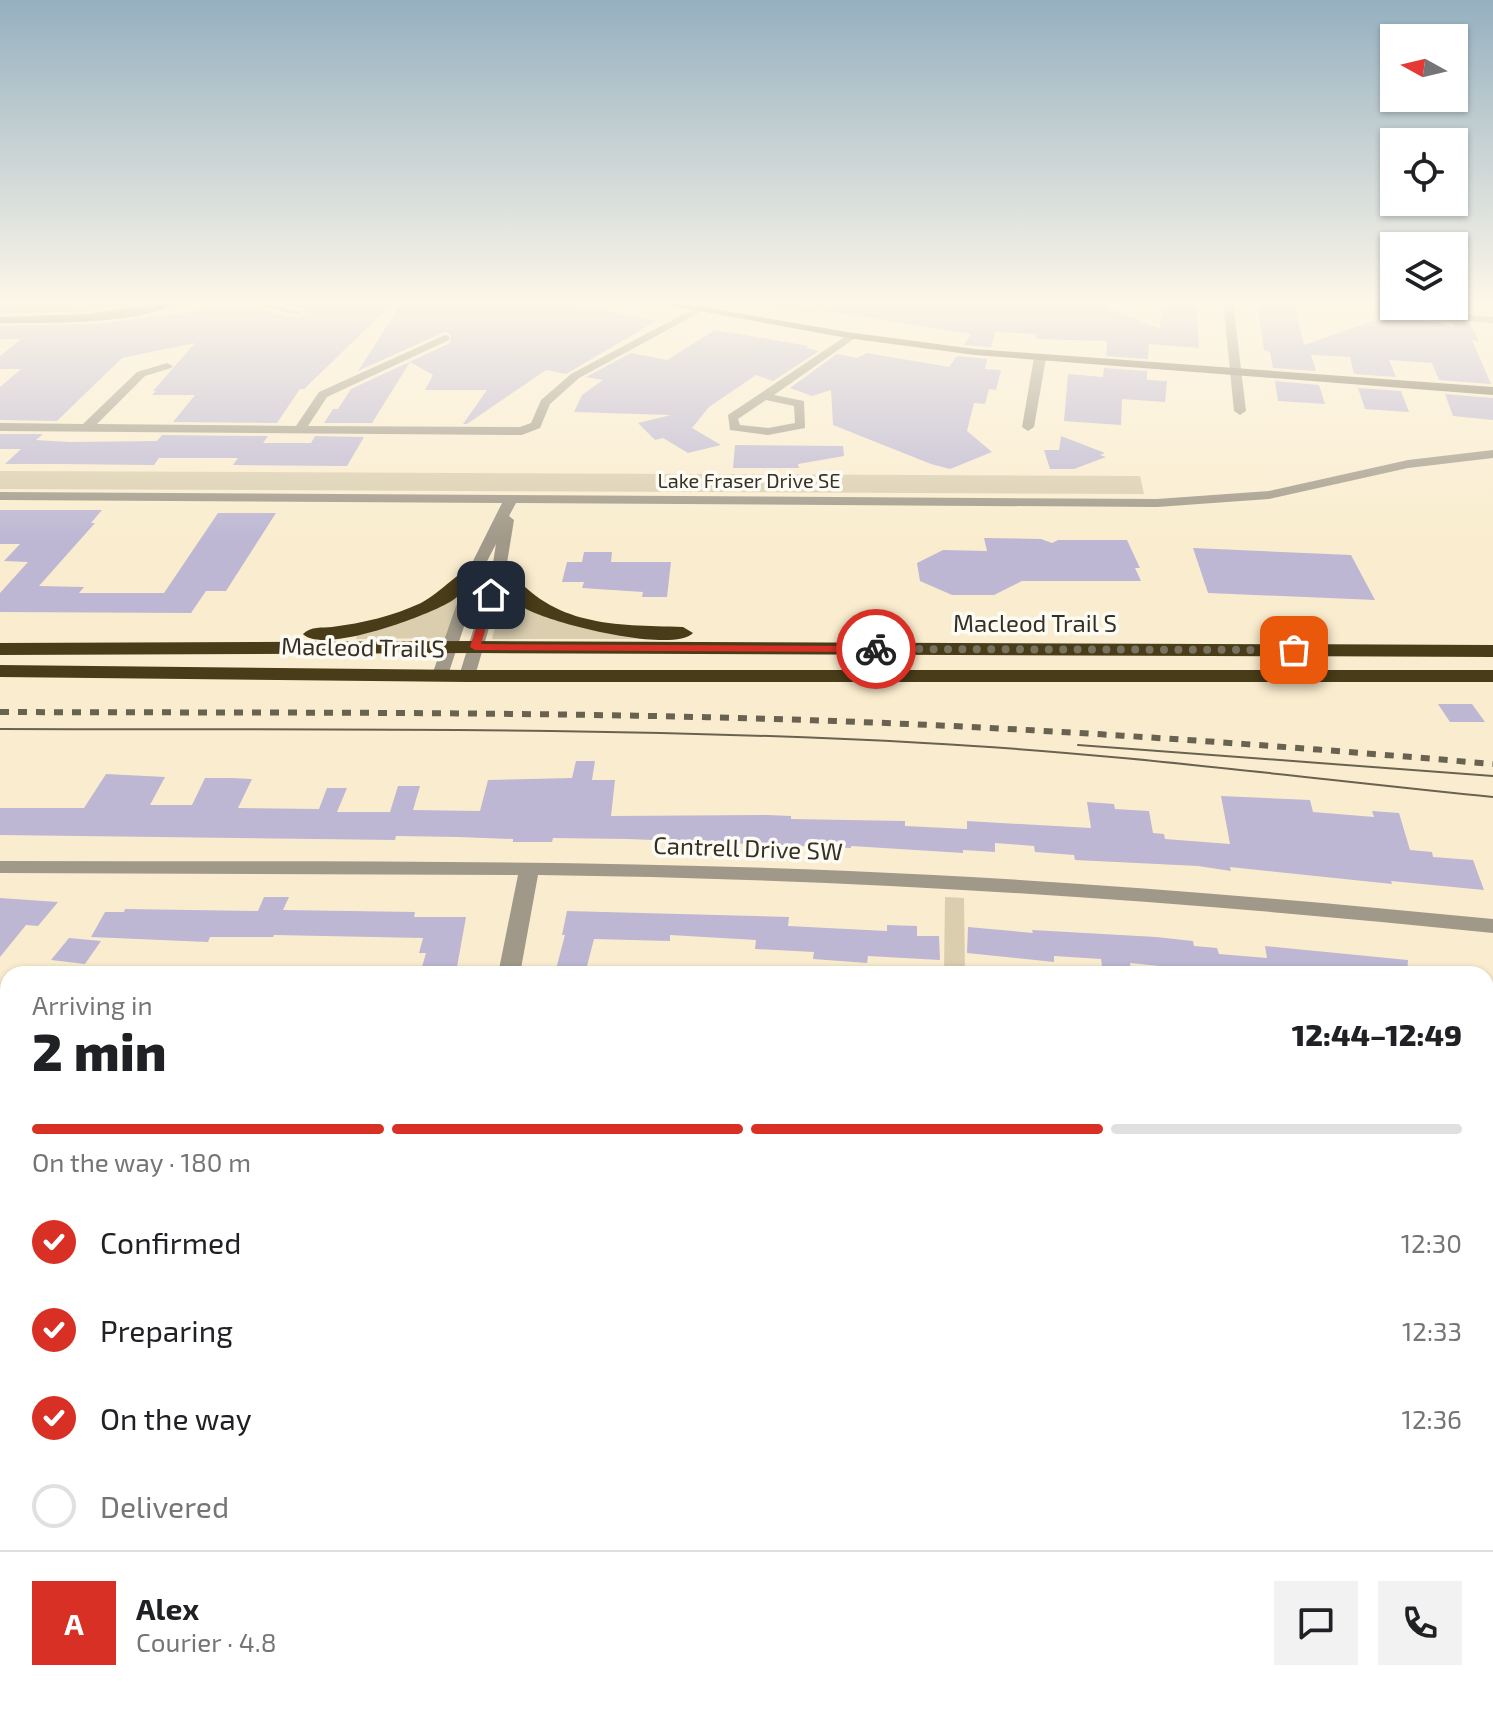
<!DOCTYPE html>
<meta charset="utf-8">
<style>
:root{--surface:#fff;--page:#f2f2f2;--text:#202124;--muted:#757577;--line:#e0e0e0;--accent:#d93025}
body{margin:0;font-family:"Exo 2",sans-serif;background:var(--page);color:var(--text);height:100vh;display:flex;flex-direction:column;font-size:30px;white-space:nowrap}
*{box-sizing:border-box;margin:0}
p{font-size:26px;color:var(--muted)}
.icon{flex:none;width:44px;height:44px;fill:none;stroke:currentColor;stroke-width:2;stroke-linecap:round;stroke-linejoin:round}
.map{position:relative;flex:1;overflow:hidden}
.details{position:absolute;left:0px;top:966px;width:1494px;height:746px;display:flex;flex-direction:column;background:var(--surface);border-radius:24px 24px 0 0;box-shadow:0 2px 6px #0004}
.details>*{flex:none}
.needle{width:52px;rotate:278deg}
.tools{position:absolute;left:1380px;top:24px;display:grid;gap:16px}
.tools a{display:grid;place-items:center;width:88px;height:88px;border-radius:0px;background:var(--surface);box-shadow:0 2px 6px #0004;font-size:40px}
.pin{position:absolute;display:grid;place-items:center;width:68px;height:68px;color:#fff;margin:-34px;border-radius:16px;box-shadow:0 4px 12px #0006}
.courier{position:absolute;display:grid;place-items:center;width:80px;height:80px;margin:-40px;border:6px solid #d93025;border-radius:50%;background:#fff;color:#222;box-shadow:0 2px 10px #0007}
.head em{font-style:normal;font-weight:800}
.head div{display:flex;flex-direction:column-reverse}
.head{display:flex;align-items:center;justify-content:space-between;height:136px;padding:0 32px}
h1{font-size:52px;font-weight:800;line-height:60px}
.bar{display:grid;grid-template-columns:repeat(4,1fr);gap:12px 8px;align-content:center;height:96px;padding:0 32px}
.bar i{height:10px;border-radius:6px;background:var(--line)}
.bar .selected{background:var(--accent)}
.bar p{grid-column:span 4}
.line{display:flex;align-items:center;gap:20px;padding:0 32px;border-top:2px solid var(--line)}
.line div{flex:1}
.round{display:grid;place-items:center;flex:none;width:84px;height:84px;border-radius:0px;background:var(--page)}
ol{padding:0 32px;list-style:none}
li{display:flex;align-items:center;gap:24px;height:88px}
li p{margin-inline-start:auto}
li .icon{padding:8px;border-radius:50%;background:var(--accent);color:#fff;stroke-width:4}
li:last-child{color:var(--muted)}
li i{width:44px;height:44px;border:4px solid var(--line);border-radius:50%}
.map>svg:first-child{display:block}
</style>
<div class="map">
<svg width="1493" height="1711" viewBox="0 0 1493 1711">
<rect width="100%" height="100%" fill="#faedcf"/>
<!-- green -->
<g fill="#daceaf">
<polygon points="734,301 835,301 810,314"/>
<polygon points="0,471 1140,476 1144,494 0,489"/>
<polygon points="504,593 509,593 526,606 641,634 640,639 492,639"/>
<polygon points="456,597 461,598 446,638 356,639 357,634 418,617"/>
<polygon points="945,897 964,898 965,974 944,974"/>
<polygon points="1000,1704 1169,1704 1176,1711 996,1711"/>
</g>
<!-- building -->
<g fill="#bdb7d4">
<polygon points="107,301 132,304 89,311 0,314 0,303"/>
<polygon points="270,301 395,301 304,389 300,389 277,423 173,422 195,395 152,395 156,391 153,391 195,343 122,358 57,421 0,420 0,387 21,369 0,369 0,356 21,339 0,339 0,326 94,324 214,309 214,311 253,308 297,318 306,313 304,309"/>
<polygon points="403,301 560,301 656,321 566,374 546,370 467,424 463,424 487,390 425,390 433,375 410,362 372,423 324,423 333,409 338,409 351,389 450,343 451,334 444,332 358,371"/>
<polygon points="826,301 1112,301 1107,308 1160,329 1162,303 1196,305 1199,348 1149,344 1148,359 1106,356 1107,341 1036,339 1037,334 995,332 991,347 975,346 964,345 971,334 825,311"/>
<polygon points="1257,301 1294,301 1304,345 1407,309 1413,311 1415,320 1438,322 1454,328 1454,323 1470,324 1479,341 1472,340 1491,384 1439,380 1432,363 1389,360 1396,377 1354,374 1350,357 1311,355 1316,371 1273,368 1270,352 1264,350"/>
<polygon points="715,330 809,346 806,348 819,351 773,381 756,375 709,407 692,428 721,445 688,453 663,438 655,440 638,423 671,415 574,412 582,395 603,380 586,377 631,353 667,360"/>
<polygon points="867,353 949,367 957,356 987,359 985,369 1001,370 996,390 989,389 985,404 974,403 967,431 992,452 950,469 931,464 833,425 831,390 812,396 790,388 837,354 857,358"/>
<polygon points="1104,368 1147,371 1147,380 1167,381 1165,402 1122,399 1121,425 1064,421 1068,374 1103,377"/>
<polygon points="1275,381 1319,385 1325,404 1278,401"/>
<polygon points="1358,388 1401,391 1409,412 1365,409"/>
<polygon points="1445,394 1493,398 1493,420 1453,416"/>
<polygon points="0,434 43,434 36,440 69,442 157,441 162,435 268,436 263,443 311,443 315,436 364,437 347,466 233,465 238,458 159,458 154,465 60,464 5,464 21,449 0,449"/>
<polygon points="1061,436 1105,453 1100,455 1106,457 1074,469 1050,469 1044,450 1059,450"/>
<polygon points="735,445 843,446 844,456 798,464 799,468 733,468"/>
<polygon points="0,510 102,510 91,523 95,523 39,586 84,587 79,593 164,593 218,513 276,513 226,591 206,591 191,613 0,612 0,593 28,562 4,561 20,544 0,544"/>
<polygon points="984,538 1041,539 1052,543 1058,540 1127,540 1140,568 1135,568 1141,581 1022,581 994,595 952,595 920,581 917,563 943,550 987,551"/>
<polygon points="1193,548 1351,555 1375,600 1208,593"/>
<polygon points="584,552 612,552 611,562 671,562 667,597 642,597 643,592 582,588 584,582 562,582 567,562 582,562"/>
<polygon points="1438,704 1472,704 1485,722 1450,722"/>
<polygon points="576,761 595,761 592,780 615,780 611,816 768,815 791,816 791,819 905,821 905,826 967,829 967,821 1091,828 1087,802 1114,804 1115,809 1149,811 1153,833 1164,834 1165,839 1230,844 1221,796 1310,800 1313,812 1374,817 1372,811 1399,813 1410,850 1432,852 1433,857 1473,860 1484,890 1391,881 1392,884 1230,867 1231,871 1198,866 1075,860 1074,855 1035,852 1034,846 995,843 995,852 963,850 963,853 851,846 851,848 628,839 553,838 552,842 513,842 513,839 458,837 396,836 395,840 0,835 0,808 84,808 106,774 165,777 150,805 192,805 205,778 232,778 252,779 238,808 319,809 327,788 347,788 337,812 390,812 398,786 420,786 413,810 480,811 488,780 572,778"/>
<polygon points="264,897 289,897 283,910 415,912 414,917 466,917 457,967 422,967 426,953 419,953 423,938 274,935 273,937 210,937 208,942 91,937 105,912 124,912 125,909 258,911"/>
<polygon points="0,898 58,902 38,926 26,925 0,957"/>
<polygon points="567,911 789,917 788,926 887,931 887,925 917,926 917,936 939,936 940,960 868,956 867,963 813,959 814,952 755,949 756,940 670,935 670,941 594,939 586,970 556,969 565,935 562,935"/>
<polygon points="968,927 1033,933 1032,930 1156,937 1193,941 1194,946 1217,948 1219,954 1267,958 1265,946 1408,960 1407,974 1241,974 1130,963 1131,974 1103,973 1101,959 1054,956 1054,962 967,953"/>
<polygon points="69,938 101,941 85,964 51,960"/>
</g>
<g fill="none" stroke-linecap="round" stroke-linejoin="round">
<!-- street -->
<g fill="#a09989" fill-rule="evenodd">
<polygon points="234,301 256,301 303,312 298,315"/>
<polygon points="1223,301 1233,301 1246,411 1240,415 1234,411"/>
<polygon points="706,302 715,304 579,378 550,404 540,428 522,435 0,431 0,423 83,424 137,372 167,363 173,366 171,368 145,376 97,424 296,426 319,392 445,335 449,336 449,340 327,397 308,426 520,427 531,423 541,400 571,374"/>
<polygon points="1419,312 1493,317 1493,323 1415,317 1415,313"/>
<path d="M 849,334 L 858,336 L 774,395 L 804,401 L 805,428 L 768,435 L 730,430 L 728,415 ZM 766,400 L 794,406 L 795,423 L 768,428 L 740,425 L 738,419 Z"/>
<polygon points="1040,355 1046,358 1034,427 1028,431 1022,427 1034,358"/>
<polygon points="1493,450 1493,458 1408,468 1269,499 1157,507 516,503 509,516 514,520 506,569 475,676 467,681 459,676 492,569 496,544 483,569 448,675 440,680 432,675 469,569 502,503 0,500 0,492 1157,499 1269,491 1408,460"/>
<path d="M 0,861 C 283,862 566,859 849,871 C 1064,880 1279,898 1493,919 L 1493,933 C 1175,900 858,879 538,875 L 520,974 L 498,974 L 518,875 L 0,873 Z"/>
<polygon points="1486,1150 1493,1151 1493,1171 1486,1170"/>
<polygon points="8,1285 8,1318 0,1321 0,1288"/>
<rect x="1486" y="1514" width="7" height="30"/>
<polygon points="275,1704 312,1704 309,1711 272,1711"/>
</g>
<!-- secondary -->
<g fill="#7a7058" fill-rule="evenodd">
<path d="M 165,301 L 182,301 C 142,325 47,323 0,323 L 0,317 L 89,314 Z"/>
<polygon points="645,301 669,301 847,332 975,349 1493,387 1493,395 975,355 847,338"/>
</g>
<!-- highway -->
<g fill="#493c18" fill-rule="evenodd">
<path d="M 476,564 L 485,569 C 476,580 465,592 453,600 C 431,615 323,655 303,634 C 311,626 322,628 332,627 C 363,623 393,616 421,603 C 439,594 464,567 476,564 Z"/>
<path d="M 499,564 L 505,565 C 552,627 611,625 683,627 L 693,633 C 673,654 547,623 523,607 C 508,597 500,583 490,569 Z"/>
<polygon points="475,641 1493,645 1493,657 475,653 0,655 0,643"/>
<polygon points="0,665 467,670 1493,670 1493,682 467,682 0,677"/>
</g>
<!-- tram -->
<g stroke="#696251" stroke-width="2">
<path d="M 0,729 C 308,730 617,726 924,743 C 1114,753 1304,778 1493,797"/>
<polyline points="1078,745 1493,776"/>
</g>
<!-- rail -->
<path stroke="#696251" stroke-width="6" stroke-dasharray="9 9" stroke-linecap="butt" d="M 0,712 C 278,713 556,711 834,721 C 1054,729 1274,745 1493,764"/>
</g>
<!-- sky -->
<linearGradient id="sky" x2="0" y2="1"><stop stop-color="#95b0c0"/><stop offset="0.56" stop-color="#fdf7e9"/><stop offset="1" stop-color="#fdf7e9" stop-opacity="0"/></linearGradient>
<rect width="1493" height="541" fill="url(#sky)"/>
<!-- route -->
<polygon fill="#d93025" points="487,593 496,595 481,644 876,646 881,649 876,652 475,650 470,647"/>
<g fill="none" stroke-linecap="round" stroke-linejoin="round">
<!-- done -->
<polyline stroke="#7a7260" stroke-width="8" stroke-dasharray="0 14.4" points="876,649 1294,650"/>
</g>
<g text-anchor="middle" stroke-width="7" stroke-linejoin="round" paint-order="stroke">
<!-- far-street labels -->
<g font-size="20" fill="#353024" stroke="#fefbf5">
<text x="749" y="488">Lake Fraser Drive SE</text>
</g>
<!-- street labels -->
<g font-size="24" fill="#353024" stroke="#fefbf5">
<text x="1035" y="632">Macleod Trail S</text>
<text transform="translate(363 648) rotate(1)" y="8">Macleod Trail S</text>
<text transform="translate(748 849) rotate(2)" y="8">Cantrell Drive SW</text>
</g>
</g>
</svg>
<div class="tools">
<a><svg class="needle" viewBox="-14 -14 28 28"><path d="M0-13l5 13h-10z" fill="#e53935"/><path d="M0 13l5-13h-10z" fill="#757577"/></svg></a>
<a><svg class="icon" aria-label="locate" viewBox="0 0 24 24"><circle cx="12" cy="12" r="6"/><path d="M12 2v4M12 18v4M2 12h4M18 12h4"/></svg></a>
<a><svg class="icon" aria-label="layers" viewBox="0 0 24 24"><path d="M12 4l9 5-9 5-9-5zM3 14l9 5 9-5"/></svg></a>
</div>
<div class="pin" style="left:1294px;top:650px;background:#ea580c"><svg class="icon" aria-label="bag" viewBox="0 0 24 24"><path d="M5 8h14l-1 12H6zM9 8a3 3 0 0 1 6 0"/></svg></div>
<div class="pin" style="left:491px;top:595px;background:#1f2937"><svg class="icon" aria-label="home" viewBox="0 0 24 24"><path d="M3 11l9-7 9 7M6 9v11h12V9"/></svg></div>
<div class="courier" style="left:876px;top:649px"><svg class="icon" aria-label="bike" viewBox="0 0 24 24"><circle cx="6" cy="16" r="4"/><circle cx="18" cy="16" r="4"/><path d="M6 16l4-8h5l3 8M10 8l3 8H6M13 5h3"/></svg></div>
<section class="details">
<div class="head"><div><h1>2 min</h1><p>Arriving in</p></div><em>12:44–12:49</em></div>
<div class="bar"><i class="selected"></i><i class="selected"></i><i class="selected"></i><i></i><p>On the way · 180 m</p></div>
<ol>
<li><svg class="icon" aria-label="check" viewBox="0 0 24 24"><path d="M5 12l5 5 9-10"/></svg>Confirmed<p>12:30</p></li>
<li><svg class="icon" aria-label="check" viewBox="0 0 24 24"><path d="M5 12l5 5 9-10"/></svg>Preparing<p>12:33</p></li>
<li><svg class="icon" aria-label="check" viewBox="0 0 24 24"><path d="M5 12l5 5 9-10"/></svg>On the way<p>12:36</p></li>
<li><i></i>Delivered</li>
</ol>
<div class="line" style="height:144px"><b class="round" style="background:var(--accent);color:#fff">A</b><div><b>Alex</b><p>Courier · 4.8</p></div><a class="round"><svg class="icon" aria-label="chat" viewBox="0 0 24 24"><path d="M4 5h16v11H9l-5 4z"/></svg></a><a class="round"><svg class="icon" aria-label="phone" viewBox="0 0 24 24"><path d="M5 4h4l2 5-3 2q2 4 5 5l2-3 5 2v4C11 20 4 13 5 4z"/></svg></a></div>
</section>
</div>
